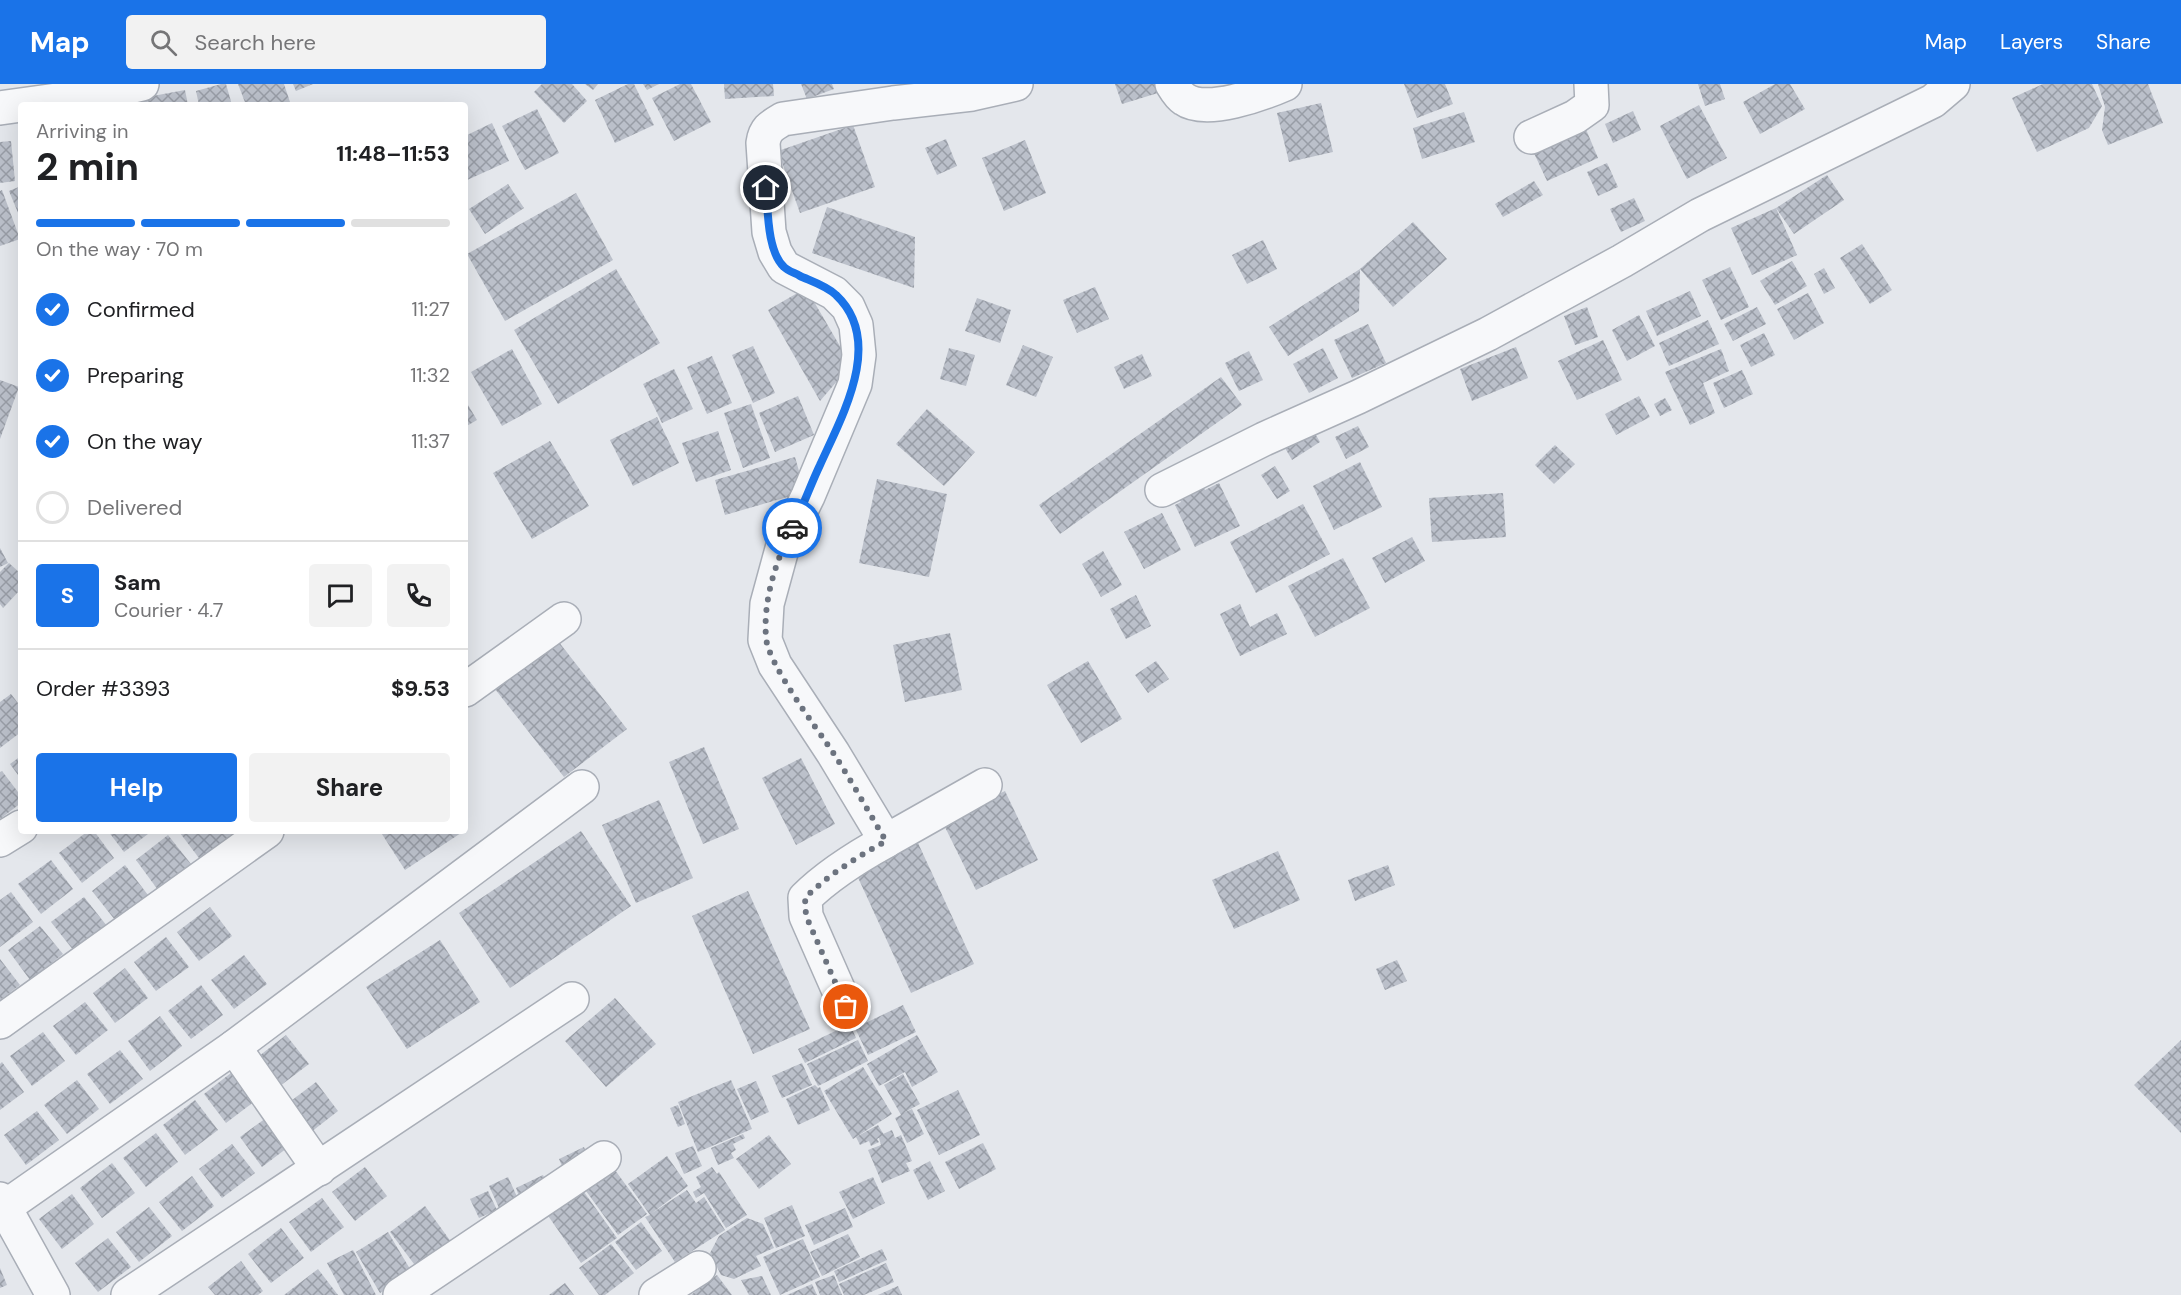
<!DOCTYPE html>
<meta charset="utf-8">
<style>
:root{--surface:#fff;--page:#f2f2f2;--text:#202124;--muted:#757577;--line:#e0e0e0;--accent:#1a73e8}
body{margin:0;font-family:"DM Sans",sans-serif;background:var(--page);color:var(--text);height:100vh;display:flex;flex-direction:column;font-size:22px;white-space:nowrap}
*{box-sizing:border-box;margin:0}
p{font-size:20px;color:var(--muted)}
.icon{flex:none;width:33px;height:33px;fill:none;stroke:currentColor;stroke-width:2;stroke-linecap:round;stroke-linejoin:round}
.map{position:relative;flex:1;overflow:hidden}
.panel{position:absolute;left:18px;top:18px;width:450px;height:732px;display:flex;flex-direction:column;background:var(--surface);border-radius:6px;box-shadow:0 6px 24px #0002}
.panel>*{flex:none}
.pin{position:absolute;display:grid;place-items:center;width:51px;height:51px;color:#fff;margin:-26px;border:3px solid #fff;border-radius:50%;box-shadow:0 2px 6px #0007}
.courier{position:absolute;display:grid;place-items:center;width:60px;height:60px;margin:-30px;border:4px solid #1a73e8;border-radius:50%;background:#fff;color:#222;box-shadow:0 2px 8px #0007}
.head em{font-style:normal;font-weight:700}
.head div{display:flex;flex-direction:column-reverse}
.head{display:flex;align-items:center;justify-content:space-between;height:102px;padding:0 18px}
h1{font-size:39px;font-weight:700;line-height:45px}
.bar{display:grid;grid-template-columns:repeat(4,1fr);gap:9px 6px;align-content:center;height:72px;padding:0 18px}
.bar i{height:8px;border-radius:4px;background:var(--line)}
.bar .current{background:var(--accent)}
.bar p{grid-column:span 4}
.line{display:flex;align-items:center;gap:15px;padding:0 18px;border-top:2px solid var(--line)}
.line div{flex:1}
.round{display:grid;place-items:center;flex:none;width:63px;height:63px;border-radius:6px;background:var(--page)}
ol{padding:0 18px;list-style:none}
li{display:flex;align-items:center;gap:18px;height:66px}
li p{margin-inline-start:auto}
li .icon{padding:6px;border-radius:50%;background:var(--accent);color:#fff;stroke-width:4}
li:last-child{color:var(--muted)}
li i{width:33px;height:33px;border:3px solid var(--line);border-radius:50%}
.cta{display:flex;gap:12px;margin-top:auto;padding:12px 18px}
.cta a{flex:1;height:69px;border-radius:6px;background:var(--accent);color:#fff;font-size:24px;font-weight:700;line-height:69px;text-align:center}
.cta a+a{background:var(--page);color:var(--text)}
header{display:flex;align-items:center;gap:36px;box-sizing:border-box;height:84px;padding:0 30px;background:var(--accent);color:#fff}
header strong{font-size:28px}
nav{display:flex;gap:33px;margin-inline-start:auto;font-size:21px}
.search{width:420px;height:54px;background:var(--page);display:flex;align-items:center;gap:15px;box-sizing:border-box;padding:0 21px;border-radius:6px;color:var(--muted);font-size:22px}
.map>svg:first-child{display:block}
</style>
<header>
<strong>Map</strong>
<div class="search"><svg class="icon" aria-label="search" viewBox="0 0 24 24"><circle cx="10" cy="10" r="6"/><path d="M15 15l6 6"/></svg>Search here</div>
<nav><a>Map</a><a>Layers</a><a>Share</a></nav>
</header>
<div class="map">
<svg width="2181" height="1211" viewBox="0 0 2181 1211">
<defs>
<pattern id="building-cross-hatch" width="8" height="8" patternUnits="userSpaceOnUse" patternTransform="scale(1.5)"><rect width="8" height="8" fill="#bbc0ca"/><path d="M0 0l8 8M0 8l8-8" fill="none" stroke="#989da6"/></pattern>
</defs>
<rect width="100%" height="100%" fill="#e4e7ec"/>
<!-- building -->
<g fill="url(#building-cross-hatch)">
<polygon points="221,0 226,0 232,21 199,21 196,7"/>
<polygon points="238,0 284,0 291,21 246,21"/>
<polygon points="293,0 313,0 296,7"/>
<polygon points="542,0 572,0 587,17 564,39 534,8"/>
<polygon points="585,0 598,0 593,6"/>
<polygon points="628,0 634,0 654,41 615,59 595,16"/>
<polygon points="643,0 659,0 647,6"/>
<polygon points="680,0 691,0 711,38 674,57 652,14"/>
<polygon points="724,0 773,0 774,12 725,15"/>
<polygon points="801,0 832,0 834,5 807,15"/>
<polygon points="1115,0 1155,0 1158,9 1122,20"/>
<polygon points="1404,0 1445,0 1453,20 1417,34"/>
<polygon points="1698,0 1720,0 1725,15 1705,22"/>
<polygon points="1775,0 1790,0 1805,25 1760,50 1743,18"/>
<polygon points="2043,0 2092,0 2102,22 2089,44 2037,68 2012,14"/>
<polygon points="2098,0 2148,0 2163,39 2108,61 2102,46 2105,23"/>
<polygon points="185,6 188,21 143,21 142,14"/>
<polygon points="1321,19 1333,68 1289,78 1277,29"/>
<polygon points="1699,21 1727,74 1687,95 1660,42"/>
<polygon points="537,25 559,69 525,86 502,42"/>
<polygon points="1633,27 1641,46 1613,59 1605,40"/>
<polygon points="1464,28 1475,58 1422,75 1413,44"/>
<polygon points="492,39 509,77 465,97 465,52"/>
<polygon points="853,41 875,103 800,129 778,67"/>
<polygon points="1585,43 1598,74 1547,97 1533,67"/>
<polygon points="946,55 957,82 937,91 925,64"/>
<polygon points="1025,56 1046,109 1004,127 982,74"/>
<polygon points="11,57 15,97 0,99 0,58"/>
<polygon points="1607,79 1618,103 1598,112 1587,88"/>
<polygon points="1827,91 1844,116 1794,150 1776,124 1797,171 1752,191 1731,144 1776,124"/>
<polygon points="1534,97 1543,111 1503,133 1495,120"/>
<polygon points="508,100 524,124 485,150 469,125"/>
<polygon points="21,102 21,136 9,107"/>
<polygon points="2,106 20,155 0,162 0,107"/>
<polygon points="576,109 613,176 505,237 467,170"/>
<polygon points="1634,114 1645,137 1621,148 1610,125"/>
<polygon points="827,123 915,153 914,204 812,169"/>
<polygon points="1413,138 1447,175 1393,223 1360,185 1359,227 1288,272 1269,243 1360,185"/>
<polygon points="1263,156 1277,185 1247,200 1232,171"/>
<polygon points="1862,160 1892,206 1870,220 1840,174"/>
<polygon points="1792,177 1807,202 1775,221 1760,197"/>
<polygon points="1730,183 1749,223 1721,236 1702,196"/>
<polygon points="1824,184 1835,204 1824,210 1814,190"/>
<polygon points="616,185 660,259 558,320 514,246"/>
<polygon points="1095,203 1109,235 1077,249 1063,216"/>
<polygon points="806,204 851,281 820,317 768,226"/>
<polygon points="1690,207 1701,232 1657,252 1646,227"/>
<polygon points="1808,209 1824,239 1794,256 1777,225"/>
<polygon points="977,214 1011,226 1000,259 965,247"/>
<polygon points="1587,223 1598,253 1575,261 1564,232"/>
<polygon points="1757,223 1766,240 1733,257 1724,240"/>
<polygon points="1639,231 1655,262 1627,277 1612,246"/>
<polygon points="1708,236 1719,260 1669,282 1659,259"/>
<polygon points="1368,240 1386,279 1352,294 1334,256"/>
<polygon points="1764,249 1775,271 1751,283 1740,261"/>
<polygon points="1603,256 1622,296 1577,316 1558,277"/>
<polygon points="1023,261 1053,273 1036,313 1006,301"/>
<polygon points="753,262 775,309 753,319 732,271"/>
<polygon points="1516,263 1528,294 1472,317 1460,285"/>
<polygon points="949,264 975,271 966,302 940,295"/>
<polygon points="1323,264 1338,294 1309,309 1293,280"/>
<polygon points="512,265 542,320 502,342 471,288"/>
<polygon points="1721,265 1729,287 1703,299 1715,329 1690,341 1665,288"/>
<polygon points="1249,267 1263,296 1239,307 1225,279"/>
<polygon points="1142,270 1152,292 1124,305 1114,283"/>
<polygon points="712,272 732,319 707,330 687,283"/>
<polygon points="674,285 693,325 662,339 643,300"/>
<polygon points="1742,286 1753,310 1724,324 1713,299"/>
<polygon points="1221,293 1242,321 1060,450 1039,421"/>
<polygon points="0,296 19,303 0,355"/>
<polygon points="798,312 814,351 775,368 759,329"/>
<polygon points="1639,312 1650,333 1616,351 1605,330"/>
<polygon points="1665,314 1672,326 1660,332 1654,320"/>
<polygon points="465,316 477,336 465,343"/>
<polygon points="751,320 770,374 743,384 724,329"/>
<polygon points="927,325 975,368 944,402 896,360"/>
<polygon points="657,333 679,379 633,402 610,356"/>
<polygon points="1358,342 1369,363 1346,375 1335,353"/>
<polygon points="1313,346 1320,358 1292,376 1285,364"/>
<polygon points="718,347 731,386 696,398 682,359"/>
<polygon points="550,357 589,422 532,455 493,389"/>
<polygon points="1555,361 1575,380 1554,400 1535,381"/>
<polygon points="795,373 805,408 725,431 715,396"/>
<polygon points="1360,378 1382,423 1334,446 1313,402"/>
<polygon points="1275,382 1290,407 1277,415 1261,391"/>
<polygon points="877,395 947,410 929,493 859,479"/>
<polygon points="1201,396 1205,406 1219,399 1240,442 1195,463 1175,421 1181,418 1176,409"/>
<polygon points="1503,409 1506,453 1432,458 1429,414"/>
<polygon points="1303,420 1330,470 1256,509 1230,458"/>
<polygon points="1162,429 1181,466 1144,485 1124,448"/>
<polygon points="1412,453 1425,477 1385,499 1372,474"/>
<polygon points="0,464 8,479 0,483"/>
<polygon points="1103,467 1122,501 1101,513 1082,480"/>
<polygon points="1343,474 1370,524 1315,553 1288,502"/>
<polygon points="9,479 21,490 21,505 3,524 0,520 0,488"/>
<polygon points="1136,511 1151,542 1126,555 1110,525"/>
<polygon points="1240,520 1250,543 1277,529 1287,550 1240,572 1220,530"/>
<polygon points="950,549 962,606 905,618 893,561"/>
<polygon points="558,557 627,645 564,693 495,605"/>
<polygon points="1088,577 1122,635 1081,659 1047,601"/>
<polygon points="1156,577 1169,595 1148,609 1135,591"/>
<polygon points="11,610 21,623 21,648 0,664 0,618"/>
<polygon points="704,663 739,745 703,760 669,678"/>
<polygon points="21,672 21,695 10,680"/>
<polygon points="801,674 835,740 796,761 762,694"/>
<polygon points="2,687 21,712 21,719 0,735 0,688"/>
<polygon points="1005,707 1038,776 976,806 942,737"/>
<polygon points="659,716 693,794 636,819 602,741"/>
<polygon points="88,747 94,747 114,774 82,799 59,769"/>
<polygon points="108,747 152,747 124,768"/>
<polygon points="183,747 230,747 235,754 202,778 180,749"/>
<polygon points="380,747 464,747 405,786"/>
<polygon points="581,747 631,822 510,904 459,829"/>
<polygon points="168,751 191,780 158,806 136,776"/>
<polygon points="918,759 974,880 911,909 855,787"/>
<polygon points="1278,767 1300,816 1234,845 1212,796"/>
<polygon points="51,776 73,805 41,830 18,800"/>
<polygon points="125,781 148,811 115,836 92,807"/>
<polygon points="1388,781 1395,801 1355,817 1348,796"/>
<polygon points="748,807 810,945 753,970 692,832"/>
<polygon points="11,808 33,838 0,863 0,816"/>
<polygon points="84,813 107,842 74,867 51,838"/>
<polygon points="210,823 232,852 199,877 177,848"/>
<polygon points="40,842 63,870 30,896 8,866"/>
<polygon points="166,853 189,883 156,907 134,878"/>
<polygon points="440,856 480,918 407,965 366,903"/>
<polygon points="244,871 267,900 234,925 211,896"/>
<polygon points="0,875 20,901 0,916"/>
<polygon points="1397,876 1407,897 1385,906 1376,885"/>
<polygon points="125,884 148,914 115,939 93,909"/>
<polygon points="201,901 223,931 191,955 168,927"/>
<polygon points="615,914 656,960 606,1003 565,957"/>
<polygon points="85,918 108,946 76,971 53,942"/>
<polygon points="903,921 916,948 868,971 855,944"/>
<polygon points="160,932 182,962 150,987 128,957"/>
<polygon points="850,940 856,954 805,979 798,965"/>
<polygon points="43,948 65,977 32,1002 10,972"/>
<polygon points="286,951 309,980 276,1005 254,976"/>
<polygon points="917,951 938,988 912,1003 905,988 879,1002 867,980"/>
<polygon points="858,956 868,977 818,1002 807,980"/>
<polygon points="2181,956 2181,1049 2134,1001"/>
<polygon points="120,966 143,995 110,1020 87,990"/>
<polygon points="2,978 24,1008 0,1026 0,980"/>
<polygon points="802,979 812,1001 782,1014 772,992"/>
<polygon points="863,983 892,1030 853,1055 824,1007"/>
<polygon points="236,985 259,1014 226,1039 204,1010"/>
<polygon points="903,990 920,1020 903,1029 912,1025 924,1050 907,1059 895,1034 901,1031 884,1001"/>
<polygon points="77,996 99,1025 67,1050 44,1021"/>
<polygon points="731,996 752,1045 698,1068 678,1018"/>
<polygon points="756,997 769,1028 751,1036 737,1005"/>
<polygon points="316,998 338,1027 306,1052 283,1023"/>
<polygon points="815,1001 818,1004 820,1003 830,1026 798,1041 786,1015"/>
<polygon points="958,1006 980,1051 939,1071 917,1026"/>
<polygon points="195,1016 218,1046 185,1071 163,1041"/>
<polygon points="678,1021 685,1040 678,1043 670,1024"/>
<polygon points="37,1027 59,1056 26,1081 4,1051"/>
<polygon points="273,1029 295,1058 262,1083 240,1053"/>
<polygon points="878,1041 884,1051 883,1050 892,1046 895,1054 901,1051 912,1077 906,1079 910,1087 882,1099 868,1066 881,1061 879,1054 884,1051 877,1055 879,1058 871,1062 869,1057 860,1061 856,1053"/>
<polygon points="156,1049 178,1078 146,1103 123,1074"/>
<polygon points="743,1050 745,1054 733,1060 736,1066 731,1069 734,1074 718,1081 711,1064"/>
<polygon points="769,1051 791,1080 759,1105 736,1075"/>
<polygon points="983,1059 996,1085 959,1105 945,1078"/>
<polygon points="232,1060 255,1089 222,1114 199,1085"/>
<polygon points="693,1062 702,1082 684,1090 675,1069"/>
<polygon points="584,1063 589,1076 564,1087 559,1075"/>
<polygon points="667,1072 688,1102 652,1129 687,1106 696,1119 704,1113 725,1146 675,1178 645,1133 650,1131 628,1100"/>
<polygon points="930,1077 945,1107 928,1116 913,1086"/>
<polygon points="112,1079 135,1109 102,1134 80,1104"/>
<polygon points="365,1083 387,1112 355,1137 332,1108"/>
<polygon points="712,1083 717,1090 719,1088 747,1131 726,1144 704,1109 696,1114 693,1108 701,1103 696,1093"/>
<polygon points="615,1086 647,1130 618,1151 586,1107"/>
<polygon points="543,1091 548,1102 520,1115 516,1104"/>
<polygon points="192,1092 214,1122 182,1147 159,1118"/>
<polygon points="508,1093 519,1117 500,1126 489,1102"/>
<polygon points="873,1093 885,1119 853,1135 839,1108"/>
<polygon points="579,1101 617,1154 581,1179 544,1126"/>
<polygon points="488,1107 497,1126 479,1134 470,1115"/>
<polygon points="72,1110 94,1140 62,1165 39,1135"/>
<polygon points="322,1114 344,1143 311,1168 289,1138"/>
<polygon points="792,1121 805,1152 776,1164 764,1134"/>
<polygon points="425,1122 457,1166 423,1192 390,1148"/>
<polygon points="149,1123 172,1152 139,1178 116,1148"/>
<polygon points="845,1124 853,1143 814,1161 805,1141"/>
<polygon points="747,1134 763,1140 774,1164 756,1172 761,1182 734,1195 721,1191 710,1169 719,1152"/>
<polygon points="641,1138 662,1167 636,1186 615,1158"/>
<polygon points="281,1144 304,1174 271,1199 248,1170"/>
<polygon points="388,1148 413,1190 380,1209 356,1168"/>
<polygon points="848,1150 860,1173 822,1192 810,1168"/>
<polygon points="108,1154 131,1183 98,1208 75,1179"/>
<polygon points="803,1155 820,1193 780,1211 763,1173"/>
<polygon points="611,1160 634,1189 605,1211 599,1211 579,1184"/>
<polygon points="882,1165 887,1176 839,1198 834,1187"/>
<polygon points="353,1166 376,1211 344,1211 327,1179"/>
<polygon points="241,1177 263,1207 258,1211 215,1211 208,1203"/>
<polygon points="886,1179 894,1198 864,1211 844,1211 839,1200"/>
<polygon points="0,1184 7,1201 0,1204"/>
<polygon points="318,1185 338,1211 284,1211"/>
<polygon points="717,1191 732,1211 691,1211"/>
<polygon points="834,1191 842,1211 820,1211 815,1198"/>
<polygon points="762,1192 771,1211 749,1211 741,1196"/>
<polygon points="565,1199 574,1211 549,1211"/>
<polygon points="812,1200 817,1211 787,1211"/>
<polygon points="898,1202 902,1211 878,1211"/>
</g>
<g fill="none" stroke-linecap="round" stroke-linejoin="round">
<defs>
<g id="minor">
<path d="M 1172,0 C 1175,5 1179,12 1184,15 C 1206,31 1262,10 1285,0"/>
<polyline points="0,24 100,10 142,0"/>
<polyline points="1531,53 1575,33 1592,21 1591,0"/>
<polyline points="1162,406 1264,355 1358,313 1488,250 1622,177 1700,131 1933,17 1953,0"/>
<polyline points="465,606 564,535"/>
<path d="M 985,701 L 886,757 L 833,669 L 775,581 L 765,556 L 767,520 L 782,465 L 808,412 L 855,300 L 859,271 L 856,241 L 848,223 L 834,209 L 784,183 L 775,168 L 769,148 L 763,59 C 765,45 771,42 783,35 L 893,19 L 972,10 L 1016,0"/>
<polyline points="0,756 21,743"/>
<path d="M 846,923 L 806,832 L 805,814 C 828,791 857,773 886,757"/>
<polyline points="0,938 267,747"/>
<polyline points="234,963 319,1085"/>
<polyline points="0,1115 53,1211"/>
<polyline points="5,1123 234,963 582,703"/>
<polyline points="128,1211 572,915"/>
<polyline points="400,1211 604,1074"/>
<polyline points="656,1211 699,1184"/>
</g>
</defs>
<!-- minor casing -->
<use href="#minor" stroke="#a9aeb7" stroke-width="36"/>
<!-- minor -->
<use href="#minor" stroke="#f7f8fa" stroke-width="33"/>
</g>
<g fill="none" stroke-linecap="round" stroke-linejoin="round">
<!-- done -->
<path stroke="#6c737f" stroke-width="6" stroke-dasharray="0 10.8" d="M 792,444 C 776,477 763,516 766,553 C 767,579 816,643 832,667 C 851,696 868,727 886,757 C 857,773 828,791 805,814 L 806,832 L 846,923"/>
<!-- route -->
<path stroke="#1a73e8" stroke-width="8" d="M 766,104 C 768,126 767,167 784,183 C 788,187 795,189 800,192 C 811,197 827,202 836,211 C 885,257 842,332 820,381 C 810,402 803,423 792,444"/>
</g>
</svg>
<div class="pin" style="left:846px;top:923px;background:#ea580c"><svg class="icon" aria-label="bag" viewBox="0 0 24 24"><path d="M5 8h14l-1 12H6zM9 8a3 3 0 0 1 6 0"/></svg></div>
<div class="pin" style="left:766px;top:104px;background:#1f2937"><svg class="icon" aria-label="home" viewBox="0 0 24 24"><path d="M3 11l9-7 9 7M6 9v11h12V9"/></svg></div>
<div class="courier" style="left:792px;top:444px"><svg class="icon" aria-label="car" viewBox="0 0 24 24"><path d="M5 17H2v-5l4-1 3-4h7l3 4 3 1v5h-3M9 17h6M6 11h13"/><circle cx="7" cy="17" r="2"/><circle cx="17" cy="17" r="2"/></svg></div>
<section class="panel">
<div class="head"><div><h1>2 min</h1><p>Arriving in</p></div><em>11:48–11:53</em></div>
<div class="bar"><i class="current"></i><i class="current"></i><i class="current"></i><i></i><p>On the way · 70 m</p></div>
<ol>
<li><svg class="icon" aria-label="check" viewBox="0 0 24 24"><path d="M5 12l5 5 9-10"/></svg>Confirmed<p>11:27</p></li>
<li><svg class="icon" aria-label="check" viewBox="0 0 24 24"><path d="M5 12l5 5 9-10"/></svg>Preparing<p>11:32</p></li>
<li><svg class="icon" aria-label="check" viewBox="0 0 24 24"><path d="M5 12l5 5 9-10"/></svg>On the way<p>11:37</p></li>
<li><i></i>Delivered</li>
</ol>
<div class="line" style="height:108px"><b class="round" style="background:var(--accent);color:#fff">S</b><div><b>Sam</b><p>Courier · 4.7</p></div><a class="round"><svg class="icon" aria-label="chat" viewBox="0 0 24 24"><path d="M4 5h16v11H9l-5 4z"/></svg></a><a class="round"><svg class="icon" aria-label="phone" viewBox="0 0 24 24"><path d="M5 4h4l2 5-3 2q2 4 5 5l2-3 5 2v4C11 20 4 13 5 4z"/></svg></a></div>
<div class="line" style="height:78px"><div>Order #3393</div><b>$9.53</b></div>
<div class="cta"><a>Help</a><a>Share</a></div>
</section>
</div>
